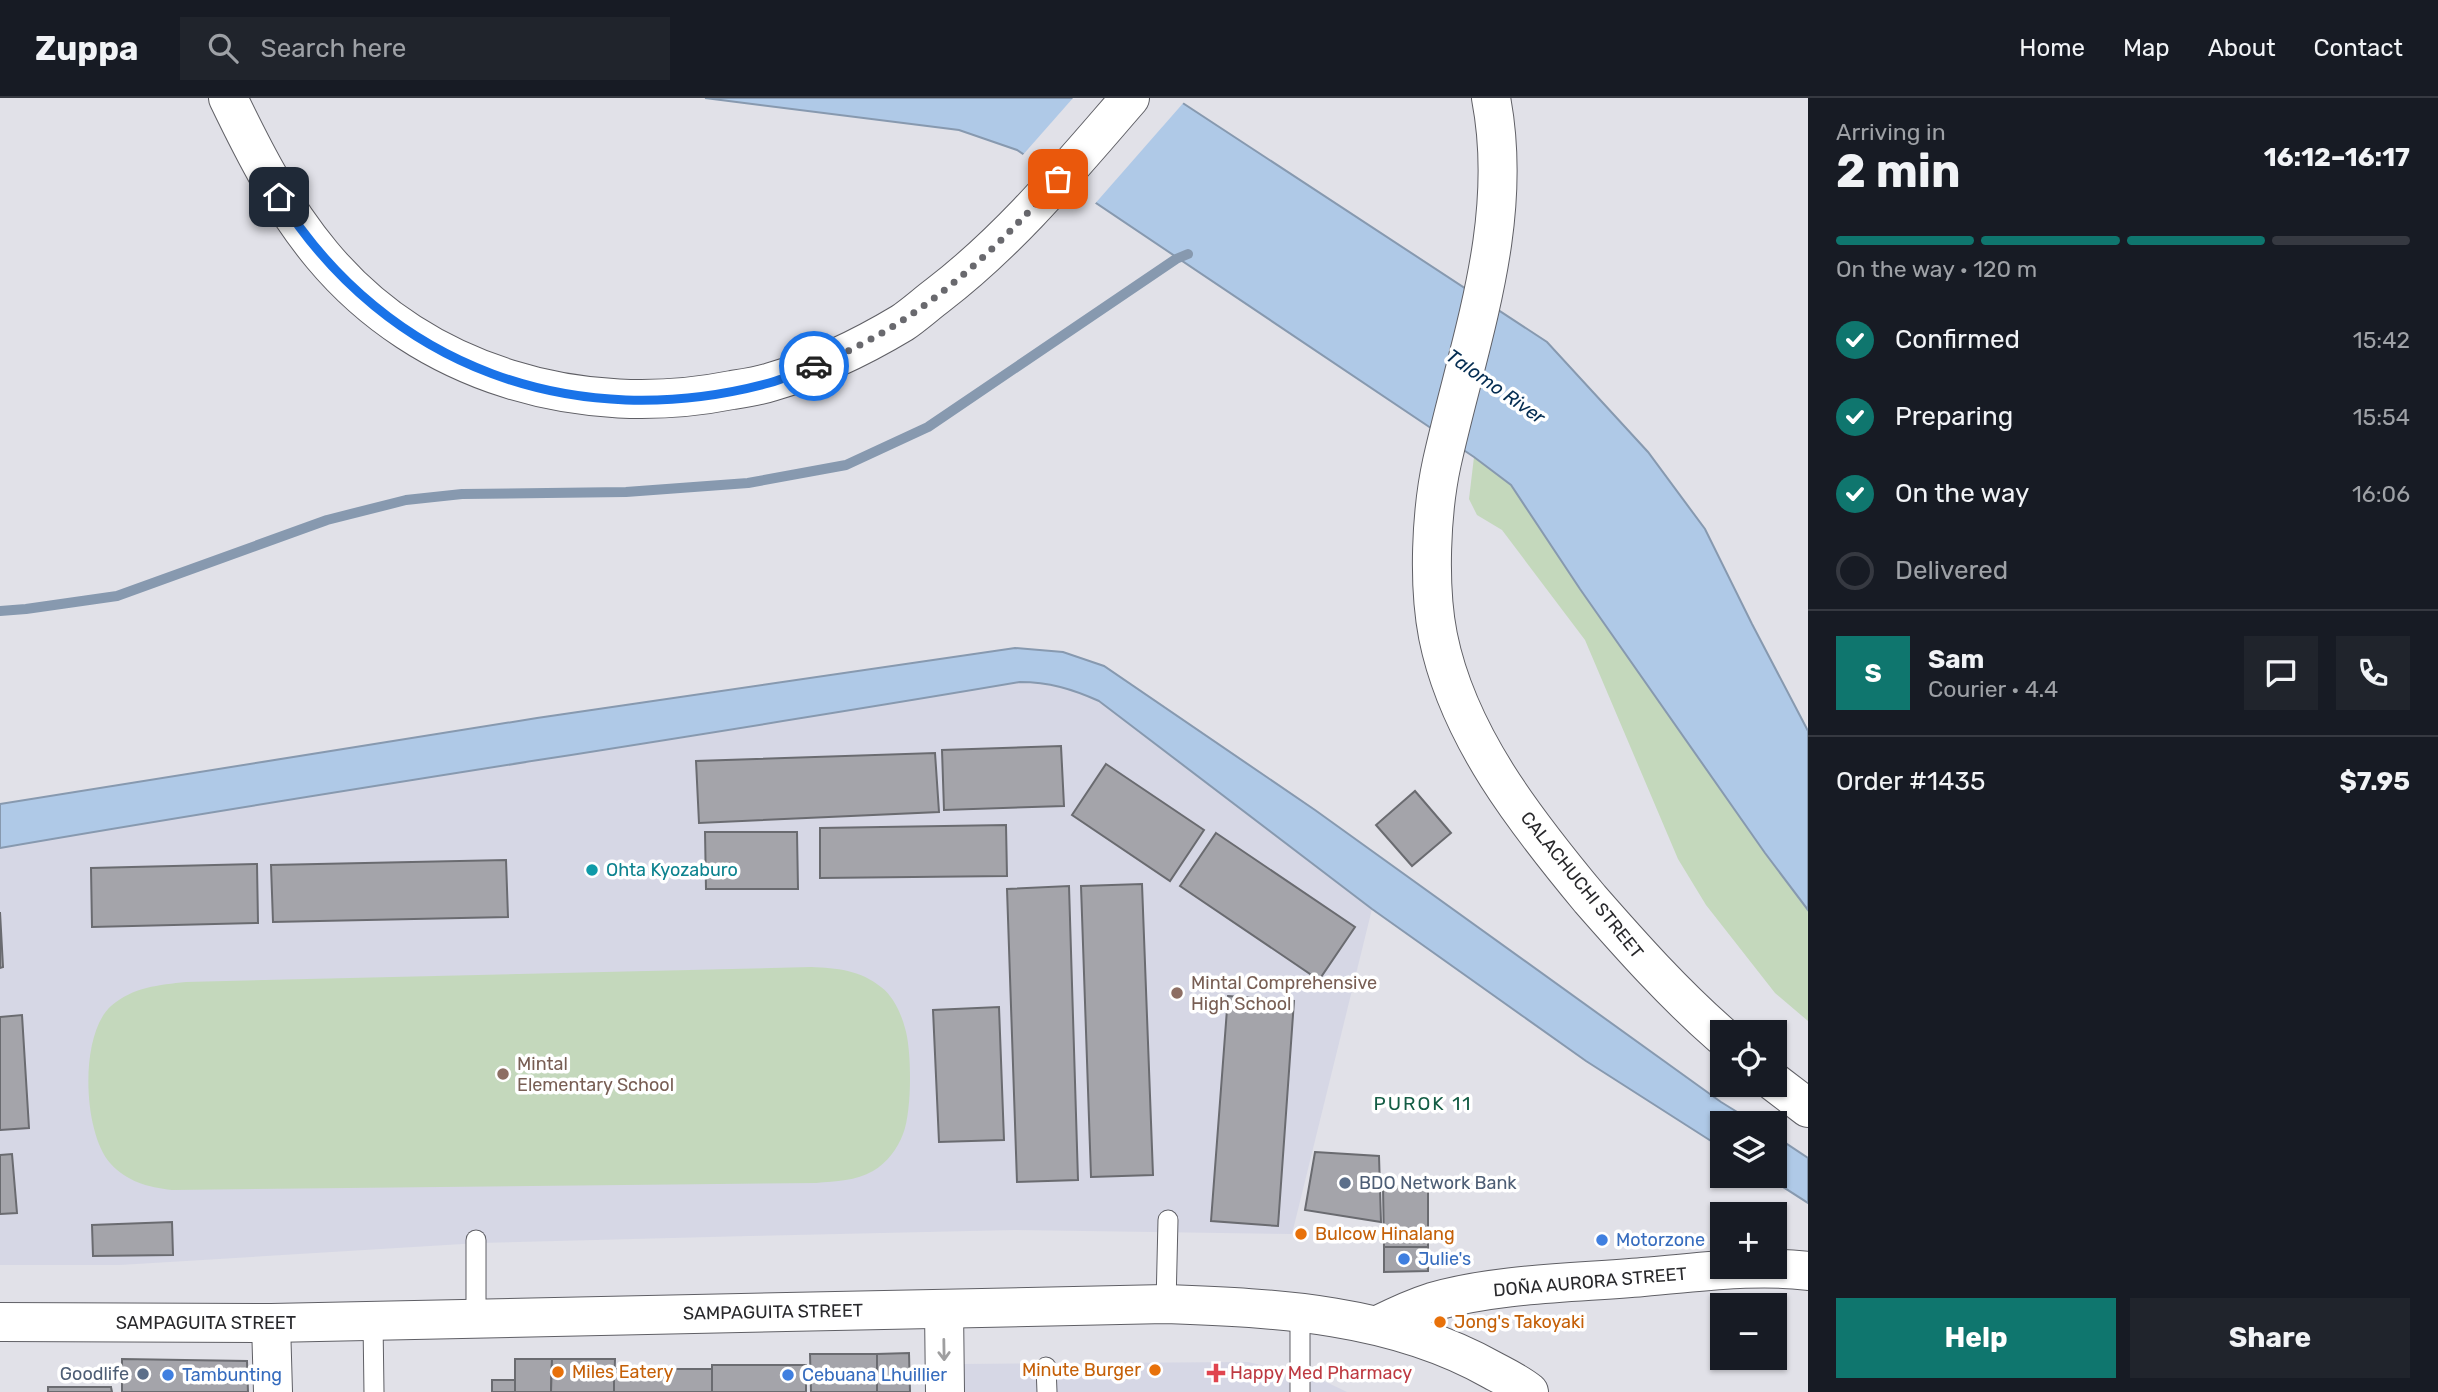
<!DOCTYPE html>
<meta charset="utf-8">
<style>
:root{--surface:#171b24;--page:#20242c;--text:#f1f3f6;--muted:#9ea1a6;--line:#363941;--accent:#0f766e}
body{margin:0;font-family:Rubik,sans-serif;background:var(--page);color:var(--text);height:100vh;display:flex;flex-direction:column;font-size:26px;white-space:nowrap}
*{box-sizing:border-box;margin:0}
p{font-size:23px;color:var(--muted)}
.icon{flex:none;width:38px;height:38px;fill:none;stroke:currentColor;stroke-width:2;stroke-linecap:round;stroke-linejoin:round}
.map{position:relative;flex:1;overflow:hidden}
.drawer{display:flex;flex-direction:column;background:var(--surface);width:630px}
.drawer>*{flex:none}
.controls{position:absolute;left:1710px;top:922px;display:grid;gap:14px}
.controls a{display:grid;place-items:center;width:77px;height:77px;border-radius:0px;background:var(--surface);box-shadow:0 2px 5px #0004;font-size:35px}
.pin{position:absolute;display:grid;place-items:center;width:60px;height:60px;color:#fff;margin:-30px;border-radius:14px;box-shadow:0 4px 10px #0006}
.courier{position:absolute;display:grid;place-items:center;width:70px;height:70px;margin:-35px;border:5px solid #1a73e8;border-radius:50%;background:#fff;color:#222;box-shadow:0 2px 9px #0007}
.headline em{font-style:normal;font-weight:700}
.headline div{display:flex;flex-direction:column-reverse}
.headline{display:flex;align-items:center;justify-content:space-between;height:119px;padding:0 28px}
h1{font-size:46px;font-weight:700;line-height:52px}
.bar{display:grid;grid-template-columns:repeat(4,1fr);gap:10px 7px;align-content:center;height:84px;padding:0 28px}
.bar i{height:9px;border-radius:5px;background:var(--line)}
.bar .current{background:var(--accent)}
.bar p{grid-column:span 4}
.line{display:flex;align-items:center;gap:18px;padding:0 28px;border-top:2px solid var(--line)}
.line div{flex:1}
.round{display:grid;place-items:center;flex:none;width:74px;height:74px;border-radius:0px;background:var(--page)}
ol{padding:0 28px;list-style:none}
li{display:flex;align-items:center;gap:21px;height:77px}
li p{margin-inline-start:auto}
li .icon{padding:7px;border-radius:50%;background:var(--accent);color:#fff;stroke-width:4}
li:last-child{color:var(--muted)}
li i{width:38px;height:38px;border:4px solid var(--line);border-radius:50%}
.button{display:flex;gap:14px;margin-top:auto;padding:14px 28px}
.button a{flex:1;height:80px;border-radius:0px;background:var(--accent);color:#fff;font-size:28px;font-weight:700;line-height:80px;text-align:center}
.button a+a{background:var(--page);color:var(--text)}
header{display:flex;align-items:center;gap:42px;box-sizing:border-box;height:98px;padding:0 35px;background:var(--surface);border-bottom:2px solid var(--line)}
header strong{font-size:33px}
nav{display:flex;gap:38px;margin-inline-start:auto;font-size:24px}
.search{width:490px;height:63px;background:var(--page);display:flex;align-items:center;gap:18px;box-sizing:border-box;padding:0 24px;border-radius:0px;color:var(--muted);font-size:26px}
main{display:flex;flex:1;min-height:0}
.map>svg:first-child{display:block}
</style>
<header>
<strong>Zuppa</strong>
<div class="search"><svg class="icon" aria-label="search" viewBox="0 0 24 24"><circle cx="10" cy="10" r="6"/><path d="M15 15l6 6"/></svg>Search here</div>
<nav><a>Home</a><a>Map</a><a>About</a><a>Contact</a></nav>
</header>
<main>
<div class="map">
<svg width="1808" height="1294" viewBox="0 0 1808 1294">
<rect width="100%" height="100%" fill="#e1e1e8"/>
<!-- built -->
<g fill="#d6d7e5">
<polygon points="1020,584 1042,584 1070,590 1099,603 1372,811 1292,1136 1014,1132 749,1138 479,1145 120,1167 0,1167 0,750 257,705 664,643"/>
<polygon points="1248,1264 1322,1282 1347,1294 962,1294 961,1266"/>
</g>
<!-- green -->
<g fill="#c4d8bc">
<polygon points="1474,359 1511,387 1580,491 1765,755 1808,812 1808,923 1775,895 1706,807 1678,761 1585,542 1502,432 1477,417 1469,401"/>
<path d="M 811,869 C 837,870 860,872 881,889 C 893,898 901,915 905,930 C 912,953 912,1014 903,1036 C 898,1050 887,1065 873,1073 C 856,1083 836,1083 816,1085 L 172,1092 C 148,1089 127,1084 110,1065 C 83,1034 79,937 111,908 C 133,889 159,887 186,884 Z"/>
</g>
<!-- water -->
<g fill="#afc9e7" stroke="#8799af" stroke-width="2">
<polygon points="705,0 1175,0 1547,244 1648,354 1705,431 1752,526 1808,633 1808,812 1765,755 1580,491 1511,387 1474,359 1017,52 959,32"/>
<path d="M 1015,550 L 1063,554 L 1104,568 L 1315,712 L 1721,1004 L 1755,1025 L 1722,1026 L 1722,1050 L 1586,963 L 1372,811 L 1099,603 C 1072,591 1049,584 1020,584 C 680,642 339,691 0,750 L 0,706 L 537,620 Z"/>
<polygon points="1775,1038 1808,1060 1808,1105 1766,1078 1774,1078"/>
</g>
<!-- pier -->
<polygon fill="#e1e1e8" points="1073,0 1181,0 1185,3 1093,108 1021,59"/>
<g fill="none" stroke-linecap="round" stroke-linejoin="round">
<!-- stream -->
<polyline stroke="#8799af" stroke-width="10" points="0,513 26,511 117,498 327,422 406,402 462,396 626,394 748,385 846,367 928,329 1176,161 1188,156"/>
</g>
<!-- building -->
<g fill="#a4a4aa" stroke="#6a6b70" stroke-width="2">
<polygon points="1061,648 1064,708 944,712 942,652"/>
<polygon points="935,655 939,714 699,725 696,663"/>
<polygon points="1106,666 1204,732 1170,783 1072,717"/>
<polygon points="1415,693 1451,735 1412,768 1376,727"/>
<polygon points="1006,727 1007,778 820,780 820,730"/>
<polygon points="705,734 797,734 798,791 706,791"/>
<polygon points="1216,735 1355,829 1319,882 1180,788"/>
<polygon points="506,762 508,819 273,824 271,767"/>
<polygon points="257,766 258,825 92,829 91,770"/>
<polygon points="1142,786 1153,1077 1091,1079 1081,788"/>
<polygon points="1069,788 1078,1082 1017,1084 1007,791"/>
<polygon points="0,814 3,869 0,870"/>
<polygon points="1228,898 1294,903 1278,1128 1211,1123"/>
<polygon points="999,909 1004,1042 939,1044 933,912"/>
<polygon points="22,917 29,1030 0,1032 0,919"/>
<polygon points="1315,1054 1379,1058 1381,1124 1305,1112"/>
<polygon points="12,1056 17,1115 0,1116 0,1057"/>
<polygon points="1383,1088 1428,1088 1428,1149 1384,1149"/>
<polygon points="172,1124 173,1157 93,1158 92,1127"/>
<polygon points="1384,1149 1428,1149 1428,1173 1384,1174"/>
<polygon points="909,1255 910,1294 877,1294 877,1256"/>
<polygon points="810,1256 877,1256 877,1294 811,1294"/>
<polygon points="122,1261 247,1263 248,1294 122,1294"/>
<polygon points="515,1261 552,1261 551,1294 515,1294"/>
<polygon points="552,1261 615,1261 614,1294 551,1294"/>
<rect x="712" y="1267" width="94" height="27"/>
<rect x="614" y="1271" width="98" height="23"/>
<rect x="492" y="1282" width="23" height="12"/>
<polygon points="48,1289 111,1289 112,1294 48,1294"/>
</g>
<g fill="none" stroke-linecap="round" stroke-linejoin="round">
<defs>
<g id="lane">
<polyline points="476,1142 476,1220"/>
<polyline points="1166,1206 1168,1122"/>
<polyline points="373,1224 374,1294"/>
<polyline points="1046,1269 1047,1294"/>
<polyline points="1300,1294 1300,1214"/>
</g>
<g id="street">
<polyline points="944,1211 945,1294"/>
<polyline points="271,1225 273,1294"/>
</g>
<g id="secondary">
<path d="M 1491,0 C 1515,125 1469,243 1442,364 C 1431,414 1428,487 1438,538 C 1458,638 1526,724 1590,801 C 1632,849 1674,896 1722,938"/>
<polyline points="1774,984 1808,1010"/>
<path d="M 1378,1227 C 1396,1218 1413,1210 1432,1204 C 1498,1185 1575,1185 1643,1179 C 1697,1175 1754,1166 1808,1173"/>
</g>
<path id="primary" d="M 228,0 C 255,56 282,109 322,157 C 422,277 582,322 732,292 C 745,290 759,288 771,284 C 816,271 862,249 902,225 C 914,217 926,206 938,197 C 1011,141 1070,69 1130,0"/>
<path id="highway" d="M 0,1224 L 271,1225 L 1166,1206 C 1278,1210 1393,1216 1492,1272 C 1505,1279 1518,1285 1529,1294"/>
</defs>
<!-- lane casing -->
<use href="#lane" stroke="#5f5f65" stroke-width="21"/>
<!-- street casing -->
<use href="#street" stroke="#5f5f65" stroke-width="40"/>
<!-- secondary casing -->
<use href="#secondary" stroke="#5f5f65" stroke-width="40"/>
<!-- primary casing -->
<use href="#primary" stroke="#5f5f65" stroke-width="40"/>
<!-- highway casing -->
<use href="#highway" stroke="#5f5f65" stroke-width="40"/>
<!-- lane -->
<use href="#lane" stroke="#fff" stroke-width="19"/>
<!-- street -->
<use href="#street" stroke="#fff" stroke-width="38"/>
<!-- secondary -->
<use href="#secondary" stroke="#fff" stroke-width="38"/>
<!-- primary -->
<use href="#primary" stroke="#fff" stroke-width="38"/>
<!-- highway -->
<use href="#highway" stroke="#fff" stroke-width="38"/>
</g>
<!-- one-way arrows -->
<defs><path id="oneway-shaft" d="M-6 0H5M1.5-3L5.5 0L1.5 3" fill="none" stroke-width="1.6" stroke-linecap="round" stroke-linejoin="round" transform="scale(1.75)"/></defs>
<use stroke="#9f9fa0" href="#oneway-shaft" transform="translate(944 1252) rotate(89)"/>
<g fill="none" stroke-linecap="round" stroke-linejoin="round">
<!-- done -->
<path stroke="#69696e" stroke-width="7" stroke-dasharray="0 12.6" d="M 814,268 C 913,229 989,161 1058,81"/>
<!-- route -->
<path stroke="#1a73e8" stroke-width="9" d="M 279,99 C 387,270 575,337 769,285 C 784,281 799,273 814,268"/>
</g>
<!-- markers -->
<circle fill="#0f9aa8" stroke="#fff" stroke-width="2.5" cx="592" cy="772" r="7"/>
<g fill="#8d6e63" stroke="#fff" stroke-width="2.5">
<circle cx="1177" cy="895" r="7"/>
<circle cx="503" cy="976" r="7"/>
</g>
<g fill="#5c6f8a" stroke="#fff" stroke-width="2.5">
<circle cx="1345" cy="1085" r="7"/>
<circle cx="143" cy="1276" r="7"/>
</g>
<g fill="#e8710a" stroke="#fff" stroke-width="2.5">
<circle cx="1301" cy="1136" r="7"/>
<circle cx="1440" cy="1224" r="7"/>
<circle cx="1155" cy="1272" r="7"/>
<circle cx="558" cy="1274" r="7"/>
</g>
<g fill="#3f7fe0" stroke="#fff" stroke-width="2.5">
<circle cx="1602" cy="1142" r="7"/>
<circle cx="1404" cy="1161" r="7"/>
<circle cx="168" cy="1277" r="7"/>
<circle cx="788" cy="1277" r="7"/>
</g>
<path fill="#e0444e" stroke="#fff" stroke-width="2.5" d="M1212.5 1264.5h7v7h7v7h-7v7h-7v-7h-7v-7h7z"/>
<g text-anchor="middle" stroke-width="7" stroke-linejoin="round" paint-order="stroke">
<!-- culture labels -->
<g font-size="18" fill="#0d838f" stroke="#fff" text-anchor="start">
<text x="606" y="778">Ohta Kyozaburo</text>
</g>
<!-- street labels -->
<g font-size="18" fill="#29292c" stroke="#fff">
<text transform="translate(1582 787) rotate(51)" y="6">CALACHUCHI STREET</text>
<text transform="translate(1590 1184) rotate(-5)" y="6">DOÑA AURORA STREET</text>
<text transform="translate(773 1214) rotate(-1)" y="6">SAMPAGUITA STREET</text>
<text x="206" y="1231">SAMPAGUITA STREET</text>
</g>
<!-- education labels -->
<g font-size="18" fill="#785e54" stroke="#fff" text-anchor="start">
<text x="1191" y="891">Mintal Comprehensive<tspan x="1191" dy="21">High School</tspan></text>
<text x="517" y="972">Mintal<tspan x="517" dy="21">Elementary School</tspan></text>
</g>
<!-- service labels -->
<g font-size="18" fill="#4e5e75" stroke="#fff" text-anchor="start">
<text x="1359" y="1091">BDO Network Bank</text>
<text x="129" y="1282" text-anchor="end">Goodlife</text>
</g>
<!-- food labels -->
<g font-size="18" fill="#c56008" stroke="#fff" text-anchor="start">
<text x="1315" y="1142">Bulcow Hinalang</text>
<text x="1454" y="1230">Jong's Takoyaki</text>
<text x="1141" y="1278" text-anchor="end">Minute Burger</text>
<text x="572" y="1280">Miles Eatery</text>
</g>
<!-- shop labels -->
<g font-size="18" fill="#366cbe" stroke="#fff" text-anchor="start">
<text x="1616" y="1148">Motorzone</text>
<text x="1418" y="1167">Julie's</text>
<text x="182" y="1283">Tambunting</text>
<text x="802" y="1283">Cebuana Lhuillier</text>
</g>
<!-- health labels -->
<g font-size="18" fill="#be3a42" stroke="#fff" text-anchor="start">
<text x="1230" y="1281">Happy Med Pharmacy</text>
</g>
<!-- water labels -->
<g font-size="19" font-style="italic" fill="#042d52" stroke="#fff">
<text transform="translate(1496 288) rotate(35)" y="7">Talomo River</text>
</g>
<!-- neighbourhood labels -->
<g font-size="19" letter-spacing="2" fill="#145d45" stroke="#fff">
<text x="1423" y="1012">PUROK 11</text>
</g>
</g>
</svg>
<div class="controls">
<a><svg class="icon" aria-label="locate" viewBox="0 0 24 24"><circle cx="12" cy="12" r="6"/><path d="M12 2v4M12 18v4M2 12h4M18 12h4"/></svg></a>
<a><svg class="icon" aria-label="layers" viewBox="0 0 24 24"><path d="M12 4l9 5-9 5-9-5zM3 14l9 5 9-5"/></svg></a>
<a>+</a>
<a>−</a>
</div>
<div class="pin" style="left:1058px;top:81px;background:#ea580c"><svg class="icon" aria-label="bag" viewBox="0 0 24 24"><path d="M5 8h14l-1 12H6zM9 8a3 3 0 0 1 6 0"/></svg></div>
<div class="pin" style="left:279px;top:99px;background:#1f2937"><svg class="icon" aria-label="home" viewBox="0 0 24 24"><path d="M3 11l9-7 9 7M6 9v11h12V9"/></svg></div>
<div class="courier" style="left:814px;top:268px"><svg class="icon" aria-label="car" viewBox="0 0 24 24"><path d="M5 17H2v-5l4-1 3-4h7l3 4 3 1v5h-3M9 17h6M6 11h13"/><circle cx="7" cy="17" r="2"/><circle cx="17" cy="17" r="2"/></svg></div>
</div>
<section class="drawer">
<div class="headline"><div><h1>2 min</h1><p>Arriving in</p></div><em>16:12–16:17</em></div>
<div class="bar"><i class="current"></i><i class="current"></i><i class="current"></i><i></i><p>On the way · 120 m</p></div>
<ol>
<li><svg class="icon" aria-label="check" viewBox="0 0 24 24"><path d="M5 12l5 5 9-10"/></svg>Confirmed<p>15:42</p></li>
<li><svg class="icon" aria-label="check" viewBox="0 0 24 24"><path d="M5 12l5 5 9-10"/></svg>Preparing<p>15:54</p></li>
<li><svg class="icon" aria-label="check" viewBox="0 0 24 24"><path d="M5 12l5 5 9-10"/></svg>On the way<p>16:06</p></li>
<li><i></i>Delivered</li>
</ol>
<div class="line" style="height:126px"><b class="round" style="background:var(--accent);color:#fff">S</b><div><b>Sam</b><p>Courier · 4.4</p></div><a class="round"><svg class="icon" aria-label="chat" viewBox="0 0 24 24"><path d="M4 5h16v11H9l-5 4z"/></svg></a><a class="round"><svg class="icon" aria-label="phone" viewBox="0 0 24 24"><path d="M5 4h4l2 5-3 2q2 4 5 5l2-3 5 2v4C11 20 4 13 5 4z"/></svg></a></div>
<div class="line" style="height:91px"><div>Order #1435</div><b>$7.95</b></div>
<div class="button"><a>Help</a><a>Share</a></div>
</section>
</main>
